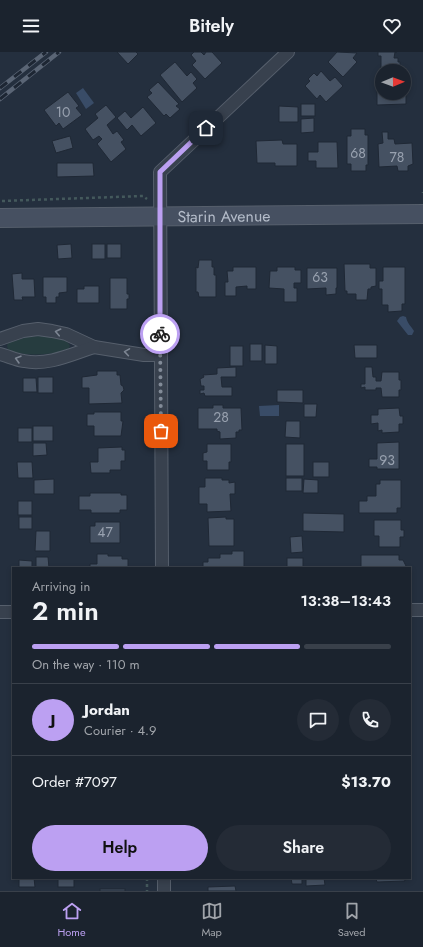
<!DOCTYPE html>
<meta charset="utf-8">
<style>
:root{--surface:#1b232e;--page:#242b36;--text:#f1f3f6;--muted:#a0a4aa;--line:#39404a;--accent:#bca0f2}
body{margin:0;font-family:Jost,sans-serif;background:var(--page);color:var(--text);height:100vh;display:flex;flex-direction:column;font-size:15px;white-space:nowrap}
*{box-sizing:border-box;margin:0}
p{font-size:13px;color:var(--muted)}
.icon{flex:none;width:22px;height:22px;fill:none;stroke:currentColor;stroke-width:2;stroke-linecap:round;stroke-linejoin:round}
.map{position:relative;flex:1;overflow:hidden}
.details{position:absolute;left:12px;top:515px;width:399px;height:312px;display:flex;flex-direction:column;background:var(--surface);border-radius:0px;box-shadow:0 2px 6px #0003,0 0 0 1px var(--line)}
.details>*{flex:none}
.needle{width:26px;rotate:89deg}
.buttons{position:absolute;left:375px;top:12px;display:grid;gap:8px}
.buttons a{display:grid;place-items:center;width:36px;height:36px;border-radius:50%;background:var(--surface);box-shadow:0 2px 6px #0003,0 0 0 1px var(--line);font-size:20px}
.pin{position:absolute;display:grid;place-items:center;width:34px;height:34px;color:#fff;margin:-17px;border-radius:8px;box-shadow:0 2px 6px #0006}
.courier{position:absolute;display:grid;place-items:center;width:40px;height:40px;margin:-20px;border:3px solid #bca0f2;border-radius:50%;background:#fff;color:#222;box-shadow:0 1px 5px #0007}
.head em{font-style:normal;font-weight:600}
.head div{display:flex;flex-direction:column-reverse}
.head{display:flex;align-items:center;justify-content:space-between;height:68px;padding:0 20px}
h1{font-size:26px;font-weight:600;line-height:30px}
.bar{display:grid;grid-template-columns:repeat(4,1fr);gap:6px 4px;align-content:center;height:48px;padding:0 20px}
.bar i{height:5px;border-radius:3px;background:var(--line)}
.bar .active{background:var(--accent)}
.bar p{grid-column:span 4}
.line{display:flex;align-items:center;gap:10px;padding:0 20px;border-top:1px solid var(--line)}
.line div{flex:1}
.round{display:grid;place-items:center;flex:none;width:42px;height:42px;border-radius:21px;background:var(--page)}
.button{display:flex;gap:8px;margin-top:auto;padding:8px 20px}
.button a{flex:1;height:46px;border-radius:24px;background:var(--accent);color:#111;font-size:16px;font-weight:600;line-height:46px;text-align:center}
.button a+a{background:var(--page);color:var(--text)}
header{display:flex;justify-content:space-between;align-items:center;height:52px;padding:0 20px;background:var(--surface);font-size:18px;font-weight:600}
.menu{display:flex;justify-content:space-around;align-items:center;height:56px;border-top:1px solid var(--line);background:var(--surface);font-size:11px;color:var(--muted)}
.menu a{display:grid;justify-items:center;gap:2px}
.menu .active{color:var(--accent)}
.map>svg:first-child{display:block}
</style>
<header><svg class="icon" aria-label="menu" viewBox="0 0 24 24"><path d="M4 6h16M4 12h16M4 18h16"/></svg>Bitely<svg class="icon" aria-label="heart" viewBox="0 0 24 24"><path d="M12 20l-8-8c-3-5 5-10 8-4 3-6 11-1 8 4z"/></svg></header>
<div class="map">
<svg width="423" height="839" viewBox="0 0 423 839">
<rect width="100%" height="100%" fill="#242f3e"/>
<!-- green -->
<path fill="#263c3f" d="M 42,284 C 51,285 66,284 70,294 L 68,298 L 65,300 C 46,302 26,305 8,298 L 7,294 L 8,291 L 27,285 Z"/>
<!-- water -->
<g fill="#394c67">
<polygon points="83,36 94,51 86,57 76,41"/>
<path d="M 403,264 L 406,265 C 407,271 411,274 414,279 L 412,283 L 408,283 L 397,269 L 400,265 Z"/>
<polygon points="279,353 279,364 260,364 259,354"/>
</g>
<!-- building -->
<g fill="#455162" stroke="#1f2835">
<polygon points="117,0 136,0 138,2 128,12"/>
<polygon points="194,0 201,0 204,3 206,0 212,0 222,11 205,27 192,13 196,9 191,3"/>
<polygon points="337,0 357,1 353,6 357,10 343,25 328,10"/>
<polygon points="378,0 397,0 395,0 394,6 398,6 398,10 400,10 400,17 396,17 396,19 381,17 381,4 378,4"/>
<polygon points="175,10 187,24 191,20 197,27 193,31 197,36 182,50 160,23"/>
<polygon points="321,19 330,29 335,25 343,34 326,50 320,43 317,47 305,34 310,29 308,27 314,21 317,24"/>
<polygon points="404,27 406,27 406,52 377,53 377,28 382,28 382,41 404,41"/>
<polygon points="158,30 179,52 176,54 180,57 170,66 166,62 164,64 147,45 152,41 149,38"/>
<polygon points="68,40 79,54 76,56 82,63 63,77 59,71 56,74 44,58"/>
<rect x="301" y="52" width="14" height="12"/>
<polygon points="106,53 116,65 107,73 113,82 117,79 124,88 121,90 126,97 111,110 97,92 102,87 99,84 93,88 85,77 98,66 95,62"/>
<polygon points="279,54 298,55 298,70 279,70"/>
<polygon points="143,55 156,71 141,84 132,73 127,78 117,66 125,59 131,66"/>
<polygon points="314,66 314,80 301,81 301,67"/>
<polygon points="351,77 365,77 365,83 368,83 368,113 366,113 366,119 351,119 351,112 347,112 347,84 351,84"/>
<polygon points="382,80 388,80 388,87 394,87 395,92 412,91 413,112 408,114 408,119 398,119 397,114 379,115 378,92 383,91"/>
<polygon points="70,84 73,96 56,101 52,89"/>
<polygon points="282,88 283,92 297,92 297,114 275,114 275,111 257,111 256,89"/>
<polygon points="318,90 337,90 338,116 316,116 316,109 308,109 308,100 318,100"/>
<polygon points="57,111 93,111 94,124 57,125"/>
<polygon points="71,192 72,206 58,207 57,193"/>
<rect x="92" y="192" width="13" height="15"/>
<rect x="107" y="192" width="14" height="14"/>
<polygon points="199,208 212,208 212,215 214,215 214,223 216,223 216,245 199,245 198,240 196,240 196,215 198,216"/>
<polygon points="344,212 370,212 370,216 376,216 376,234 371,235 371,237 368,237 367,248 356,248 356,242 347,242 347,239 345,239"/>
<polygon points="233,215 256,215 256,237 247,237 247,234 236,235 236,244 225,244 225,230 228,230 227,219 233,219"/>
<polygon points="277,215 295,215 295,218 301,218 301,231 294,231 294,236 297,236 297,250 284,250 284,237 269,236 270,219 277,219"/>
<polygon points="383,215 405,215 405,252 402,252 402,259 388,260 388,253 382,253 382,237 379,237 379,229 383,229"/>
<polygon points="307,216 337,216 337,236 336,236 336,242 326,243 326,236 307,237"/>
<polygon points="22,221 22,227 34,227 35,245 22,245 23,248 14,248 12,222"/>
<polygon points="43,225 67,225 67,240 59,241 59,245 56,245 56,251 46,251 46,245 43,245"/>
<polygon points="110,226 127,226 127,242 129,242 129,247 127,247 127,257 110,257"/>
<polygon points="84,234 99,234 99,251 77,251 77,237 84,237"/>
<rect x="250" y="292" width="12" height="17"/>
<polygon points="265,293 277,294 277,312 265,312"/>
<polygon points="354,293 377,293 377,306 355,306"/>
<rect x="230" y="294" width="13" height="20"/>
<polygon points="236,315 236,325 221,325 222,335 232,335 232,344 205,344 204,341 200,342 200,338 204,338 204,334 201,334 200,327 204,325 203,323 217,322 217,316"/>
<polygon points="365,315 372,315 373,325 376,325 376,329 381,329 382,320 399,320 399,328 401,328 401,338 399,338 399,345 382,345 381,336 376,336 376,338 365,338 365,335 361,336 361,332 365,332"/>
<polygon points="97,319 117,319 117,323 120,323 121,333 123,334 124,338 121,341 122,351 89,352 89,336 82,336 82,325 97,323"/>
<rect x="38" y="325" width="15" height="16"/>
<polygon points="23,326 36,326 37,340 23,340"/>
<polygon points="277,338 303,338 303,351 277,350"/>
<polygon points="304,352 317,352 316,365 304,365"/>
<polygon points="213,353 223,353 223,356 241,356 242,378 239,378 239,380 236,380 236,386 220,387 220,380 217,379 217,377 198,377 198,356 213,356"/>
<polygon points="399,356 400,364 403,364 403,372 399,372 399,380 382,381 382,378 378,379 378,371 371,372 371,363 378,363 378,357"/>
<polygon points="94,360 121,360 121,369 123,369 121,384 94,384 94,374 87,374 87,362 94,362"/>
<polygon points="286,369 300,369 300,386 285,385"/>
<rect x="33" y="374" width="20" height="15"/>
<rect x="18" y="376" width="14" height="14"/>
<polygon points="399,390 399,417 377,417 377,415 369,415 369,407 377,407 377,391"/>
<polygon points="33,391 46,391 47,403 33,404"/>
<polygon points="207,392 231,392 231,410 229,410 229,418 207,418 207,409 203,409 203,401 207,400"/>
<rect x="286" y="392" width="18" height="32"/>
<polygon points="122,395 122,398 125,398 125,409 121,409 121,418 110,418 110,421 91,421 90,410 98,410 98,396"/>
<polygon points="17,410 32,410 33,426 18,426"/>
<rect x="313" y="410" width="16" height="15"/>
<polygon points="205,426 222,426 222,428 229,428 229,431 235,430 235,442 230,442 231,459 207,460 207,452 199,452 199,435 205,435"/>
<rect x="286" y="426" width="16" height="13"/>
<polygon points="54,427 54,442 34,442 34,428"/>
<polygon points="304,427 318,428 318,441 303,441"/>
<polygon points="380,428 401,428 401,456 397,456 397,461 359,461 359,449 367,449 367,444 376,444 376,432 380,432"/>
<polygon points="90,441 121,441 121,443 127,443 127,458 120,458 120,461 91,461 91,458 79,458 79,444 90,444"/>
<rect x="18" y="449" width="14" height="14"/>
<polygon points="303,461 344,462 344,480 303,479"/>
<rect x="19" y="465" width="13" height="12"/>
<polygon points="226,465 226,467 234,467 234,494 209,494 208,466"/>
<polygon points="374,468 401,468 401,478 404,478 404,485 400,485 400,495 379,495 379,484 374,484"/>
<polygon points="95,470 120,470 120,491 90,491 90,474 95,474"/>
<polygon points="36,479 50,479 50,499 35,499"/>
<polygon points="302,484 303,500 291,501 290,485"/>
<polygon points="232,499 244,499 244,515 203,516 203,510 208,510 208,506 220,506 220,502 232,502"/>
<polygon points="97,502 108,502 108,504 122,504 122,507 128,507 128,516 90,516 90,512 97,512"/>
<polygon points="361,503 399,503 399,508 403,508 407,516 361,516"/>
<polygon points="36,505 48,505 49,516 36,516"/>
<rect x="287" y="506" width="16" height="10"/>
<polygon points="19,508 32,509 32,516 19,516"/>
<polygon points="19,826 34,826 35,835 19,835"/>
<rect x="58" y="826" width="16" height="9"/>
<polygon points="291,826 302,826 302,832 292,832"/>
<polygon points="306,826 324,826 325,833 306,834"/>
<polygon points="373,826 404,826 405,829 377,830 376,827"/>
<polygon points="235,834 236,839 208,839 208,835"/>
<rect x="100" y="837" width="25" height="2"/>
</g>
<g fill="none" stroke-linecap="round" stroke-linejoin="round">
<defs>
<g id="street">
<polyline points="0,287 23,279 38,277 52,279 66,282 94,295 144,303 160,303"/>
<path d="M 0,302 C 8,304 16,308 24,309 C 48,314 72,302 94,295"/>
<polyline points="162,516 160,120 288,0"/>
<polyline points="410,558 423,558"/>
<polyline points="0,560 13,560"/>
<polyline points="164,826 164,839"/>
</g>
<g id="secondary">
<path id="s1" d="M 0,166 L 423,162"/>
</g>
</defs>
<!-- street casing -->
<use href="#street" stroke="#565f6c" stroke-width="14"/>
<!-- secondary casing -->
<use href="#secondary" stroke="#565f6c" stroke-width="20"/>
<!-- path -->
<g stroke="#44595c" stroke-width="2.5" stroke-dasharray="3 3" stroke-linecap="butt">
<polyline points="423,140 423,141"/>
<polyline points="2,149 143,144 147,147"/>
<polyline points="147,826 147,839"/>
</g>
<!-- street -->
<use href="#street" stroke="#38414e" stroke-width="12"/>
<!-- secondary -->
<use href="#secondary" stroke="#465061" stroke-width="18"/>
<defs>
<g id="rail">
<polyline points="0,36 46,0"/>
<polyline points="0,47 59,0"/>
</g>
</defs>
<!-- rail casing -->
<use href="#rail" stroke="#5a6575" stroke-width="4.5"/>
<!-- rail -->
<use href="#rail" stroke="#1d2633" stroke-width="3" stroke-dasharray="9" stroke-linecap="butt"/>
</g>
<!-- one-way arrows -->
<defs><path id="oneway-chevron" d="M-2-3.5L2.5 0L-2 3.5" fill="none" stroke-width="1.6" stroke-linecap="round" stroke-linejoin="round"/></defs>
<g stroke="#7c8592">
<use href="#oneway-chevron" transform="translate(58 280) rotate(-168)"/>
<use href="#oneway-chevron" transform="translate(127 300) rotate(-171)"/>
<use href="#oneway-chevron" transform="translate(18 307) rotate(-164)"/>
</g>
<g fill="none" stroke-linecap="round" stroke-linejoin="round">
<!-- done -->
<polyline stroke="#828b98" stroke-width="4" stroke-dasharray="0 7.2" points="160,282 161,379"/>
<!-- route -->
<polyline stroke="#bca0f2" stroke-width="5" points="160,282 160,120 206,76"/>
</g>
<g text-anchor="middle" stroke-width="3.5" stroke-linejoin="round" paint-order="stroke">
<!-- number labels -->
<g font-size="14" fill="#98a1af">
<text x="63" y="65">10</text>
<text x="358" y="106">68</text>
<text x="397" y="110">78</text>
<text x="320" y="230">63</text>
<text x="221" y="370">28</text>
<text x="387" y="413">93</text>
<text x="105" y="485">47</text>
</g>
<!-- street labels -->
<g font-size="16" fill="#b4bcc9" stroke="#1d2633">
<text dy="6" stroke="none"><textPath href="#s1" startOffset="224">Starin Avenue</textPath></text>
</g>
</g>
</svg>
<div class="buttons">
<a><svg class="needle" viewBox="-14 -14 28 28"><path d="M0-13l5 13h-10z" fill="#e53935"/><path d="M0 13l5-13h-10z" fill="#a0a4aa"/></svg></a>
</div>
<div class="pin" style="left:161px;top:379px;background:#ea580c"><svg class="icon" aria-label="bag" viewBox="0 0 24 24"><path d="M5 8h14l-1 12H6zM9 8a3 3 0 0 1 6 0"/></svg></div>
<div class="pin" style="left:206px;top:76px;background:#1f2937"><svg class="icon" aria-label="home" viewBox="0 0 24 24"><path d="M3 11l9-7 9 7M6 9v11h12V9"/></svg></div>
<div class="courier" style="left:160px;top:282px"><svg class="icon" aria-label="bike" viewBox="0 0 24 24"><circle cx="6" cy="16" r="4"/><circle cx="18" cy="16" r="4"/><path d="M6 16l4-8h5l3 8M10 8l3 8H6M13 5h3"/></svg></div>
<section class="details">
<div class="head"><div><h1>2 min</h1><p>Arriving in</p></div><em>13:38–13:43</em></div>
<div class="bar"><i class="active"></i><i class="active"></i><i class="active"></i><i></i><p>On the way · 110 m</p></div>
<div class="line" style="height:72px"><b class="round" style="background:var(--accent);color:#111">J</b><div><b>Jordan</b><p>Courier · 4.9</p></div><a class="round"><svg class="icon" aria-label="chat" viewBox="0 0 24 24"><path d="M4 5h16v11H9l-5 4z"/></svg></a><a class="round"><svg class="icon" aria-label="phone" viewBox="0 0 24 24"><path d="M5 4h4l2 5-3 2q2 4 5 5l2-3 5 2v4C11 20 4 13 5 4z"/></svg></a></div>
<div class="line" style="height:52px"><div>Order #7097</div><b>$13.70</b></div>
<div class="button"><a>Help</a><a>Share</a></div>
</section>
</div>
<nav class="menu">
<a class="active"><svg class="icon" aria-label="home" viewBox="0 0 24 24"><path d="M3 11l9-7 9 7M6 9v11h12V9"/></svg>Home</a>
<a><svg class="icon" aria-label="map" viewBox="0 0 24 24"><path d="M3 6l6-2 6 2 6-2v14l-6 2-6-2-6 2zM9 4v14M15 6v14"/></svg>Map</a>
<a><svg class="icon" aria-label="saved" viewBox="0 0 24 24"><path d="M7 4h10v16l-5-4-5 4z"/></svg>Saved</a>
</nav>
